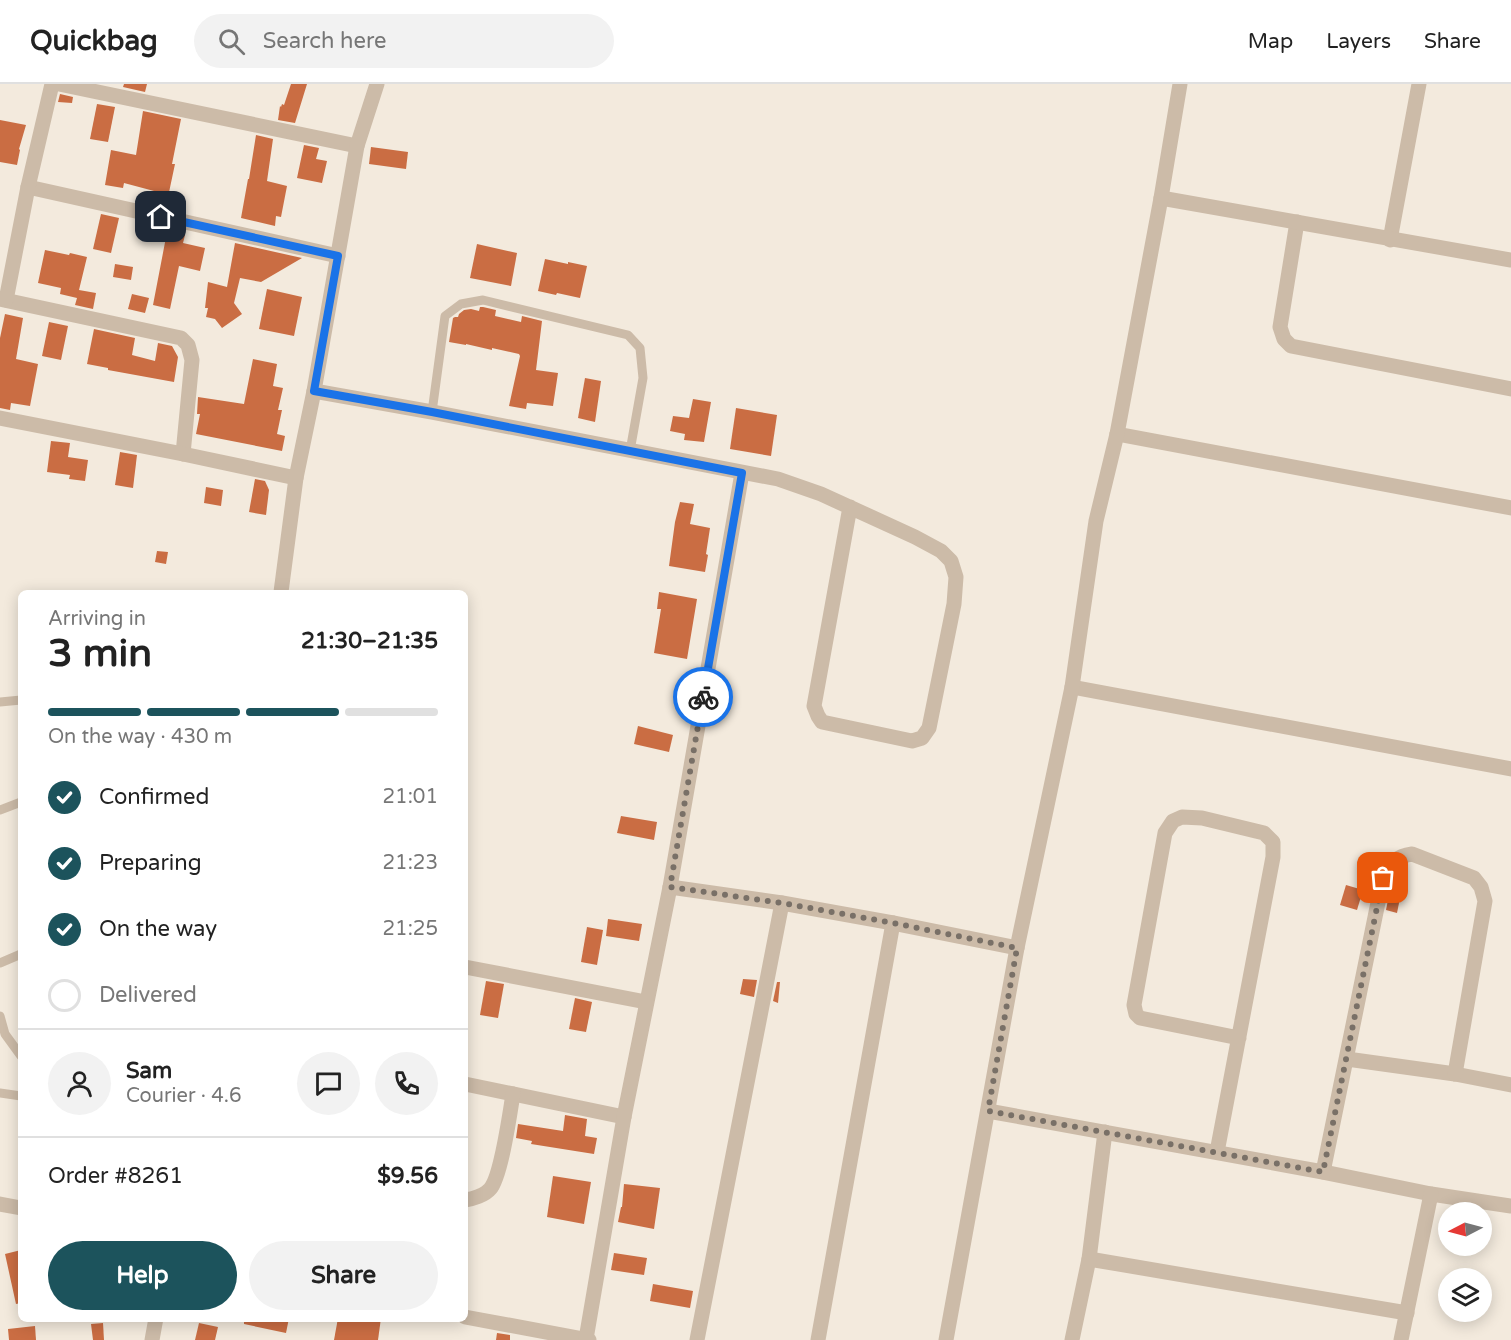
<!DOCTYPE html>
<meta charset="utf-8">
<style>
:root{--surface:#fff;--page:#f2f2f2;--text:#222;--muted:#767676;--line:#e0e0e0;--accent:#1c535c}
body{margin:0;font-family:"Varela Round",sans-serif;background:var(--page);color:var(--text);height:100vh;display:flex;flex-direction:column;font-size:22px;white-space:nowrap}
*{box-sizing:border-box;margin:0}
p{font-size:20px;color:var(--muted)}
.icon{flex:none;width:33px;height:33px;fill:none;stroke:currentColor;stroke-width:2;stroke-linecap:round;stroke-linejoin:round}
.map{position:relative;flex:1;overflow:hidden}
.details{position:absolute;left:18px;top:506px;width:450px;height:732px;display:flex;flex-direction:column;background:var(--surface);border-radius:9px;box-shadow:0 3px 15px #0003}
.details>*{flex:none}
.needle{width:39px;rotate:264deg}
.controls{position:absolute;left:1438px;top:1118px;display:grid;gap:12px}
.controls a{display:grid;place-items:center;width:54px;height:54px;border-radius:50%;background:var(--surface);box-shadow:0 3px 15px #0003;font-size:30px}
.pin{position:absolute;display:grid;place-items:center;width:51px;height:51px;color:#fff;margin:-26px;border-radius:12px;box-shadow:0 3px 9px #0006}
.courier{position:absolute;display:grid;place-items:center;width:60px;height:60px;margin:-30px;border:4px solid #1a73e8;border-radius:50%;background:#fff;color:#222;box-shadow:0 2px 8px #0007}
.overview em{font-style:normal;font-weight:800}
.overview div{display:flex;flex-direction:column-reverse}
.overview{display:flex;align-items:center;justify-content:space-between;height:102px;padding:0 30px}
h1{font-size:39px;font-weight:800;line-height:45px}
.bar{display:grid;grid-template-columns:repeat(4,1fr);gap:9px 6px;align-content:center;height:72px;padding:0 30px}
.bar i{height:8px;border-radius:4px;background:var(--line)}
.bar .active{background:var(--accent)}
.bar p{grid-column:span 4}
.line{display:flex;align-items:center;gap:15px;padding:0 30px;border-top:2px solid var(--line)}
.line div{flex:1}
.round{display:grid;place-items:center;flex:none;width:63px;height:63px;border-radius:32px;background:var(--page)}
ol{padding:0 30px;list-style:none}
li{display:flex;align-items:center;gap:18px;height:66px}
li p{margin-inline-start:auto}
li .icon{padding:6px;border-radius:50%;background:var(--accent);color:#fff;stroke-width:4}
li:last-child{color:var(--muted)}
li i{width:33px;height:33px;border:3px solid var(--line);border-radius:50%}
.button{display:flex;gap:12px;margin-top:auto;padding:12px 30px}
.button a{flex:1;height:69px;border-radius:36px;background:var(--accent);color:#fff;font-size:24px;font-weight:800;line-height:69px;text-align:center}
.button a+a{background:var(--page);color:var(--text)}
header{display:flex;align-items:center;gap:36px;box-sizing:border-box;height:84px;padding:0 30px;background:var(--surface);border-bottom:2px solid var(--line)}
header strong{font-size:28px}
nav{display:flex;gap:33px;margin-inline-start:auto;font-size:21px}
.search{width:420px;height:54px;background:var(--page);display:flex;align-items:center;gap:15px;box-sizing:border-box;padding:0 21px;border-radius:33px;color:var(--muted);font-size:22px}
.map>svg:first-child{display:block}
</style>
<header>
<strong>Quickbag</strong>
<div class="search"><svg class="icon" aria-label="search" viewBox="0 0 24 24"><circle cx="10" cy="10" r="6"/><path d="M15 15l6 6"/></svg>Search here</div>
<nav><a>Map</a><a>Layers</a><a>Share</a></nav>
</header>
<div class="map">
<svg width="1511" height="1256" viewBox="0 0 1511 1256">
<rect width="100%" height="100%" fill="#f3eadd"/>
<!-- building -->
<g fill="#ca6d43">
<polygon points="124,0 147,0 145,8 123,3"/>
<polygon points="291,0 307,0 295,39 278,36 280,22 281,23 282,20 284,21"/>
<polygon points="60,10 73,13 72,19 58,18"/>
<polygon points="97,20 115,23 108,58 90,55"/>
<polygon points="143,27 181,35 172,80 175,80 168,113 153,110 154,107 124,99 123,104 105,101 111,66 136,71"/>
<polygon points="0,36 26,41 19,65 20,66 17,81 0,78"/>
<polygon points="256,51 273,55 267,97 287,102 281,133 276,132 275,142 241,134 248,95 249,95"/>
<polygon points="304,61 319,64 316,75 327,77 322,99 297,94"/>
<polygon points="371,63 408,68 406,85 369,80"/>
<polygon points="101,130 119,134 111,169 93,165"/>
<polygon points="167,148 185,151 183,159 205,164 200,187 179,182 170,225 153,221"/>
<polygon points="235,159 302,174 261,198 240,194 234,219 242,230 222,244 215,235 206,233 208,224 205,224 208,198 227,203"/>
<polygon points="477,160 517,169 511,202 470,194"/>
<polygon points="45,166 69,171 70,169 87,173 79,206 96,209 93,225 75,221 77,214 60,210 61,204 38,199"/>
<polygon points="545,175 568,180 568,178 587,182 580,214 557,209 556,211 538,207"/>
<polygon points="115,180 133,183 131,196 113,193"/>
<polygon points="267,205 302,213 294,252 259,245"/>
<polygon points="132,210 149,214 145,229 128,225"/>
<polygon points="480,223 483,223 496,226 495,232 521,238 522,232 542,237 536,286 558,289 553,322 527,319 526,325 509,322 520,272 519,270 492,264 492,266 466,260 466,261 449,258 453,234 455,233 458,233 459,230 464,226 471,225 479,227"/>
<polygon points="5,230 23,234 16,275 38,280 30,322 11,319 10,326 0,324 0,254"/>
<polygon points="49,238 68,242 61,276 42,272"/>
<polygon points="94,245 135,254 132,271 155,277 158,259 172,262 178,273 174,298 108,286 108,284 87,280"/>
<polygon points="253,275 277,280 273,302 283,304 278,326 282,326 277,350 285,352 282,367 196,350 200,330 197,330 198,313 244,320"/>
<polygon points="585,294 601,297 595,338 578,334"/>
<polygon points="693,315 711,318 704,358 684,356 685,350 670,347 673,332 689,334"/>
<polygon points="736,324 777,331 771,372 730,365"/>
<polygon points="51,357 70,359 68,373 88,376 85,397 69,395 70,391 47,388"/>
<polygon points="120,368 137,371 133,404 115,401"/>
<polygon points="255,395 265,397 269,406 266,431 249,428"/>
<polygon points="206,403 223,406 221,422 204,419"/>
<polygon points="680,418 694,420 690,440 710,444 706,470 708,471 705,488 669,482 675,438"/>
<polygon points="157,467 168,468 166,480 155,478"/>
<polygon points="659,508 697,515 687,575 654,569 661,525 657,525"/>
<polygon points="638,642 673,651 669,668 634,660"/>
<polygon points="621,732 657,738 654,756 617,749"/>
<polygon points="1346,801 1363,806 1357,826 1340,821"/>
<polygon points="1389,811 1400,814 1397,829 1386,826"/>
<polygon points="608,835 642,840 639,857 606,852"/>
<polygon points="587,843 603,846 597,881 581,878"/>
<polygon points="743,895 757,896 754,913 740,910"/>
<polygon points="486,897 504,900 498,934 480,931"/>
<polygon points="777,898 780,898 778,919 773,917"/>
<polygon points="575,914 592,918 586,948 569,945"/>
<polygon points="565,1031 587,1035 585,1052 597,1054 594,1070 531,1060 532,1057 516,1054 518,1040 563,1047"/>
<polygon points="553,1092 591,1098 584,1140 547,1133"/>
<polygon points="624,1100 660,1104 654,1145 618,1138 621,1123 622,1123"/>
<polygon points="21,1166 21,1219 16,1220 5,1170"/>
<polygon points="614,1169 647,1174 644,1191 611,1186"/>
<polygon points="653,1200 693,1207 690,1224 650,1217"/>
<polygon points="244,1234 289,1234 286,1249 244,1240"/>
<polygon points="338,1234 381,1234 378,1256 334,1256"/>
<polygon points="103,1239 104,1256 93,1256 91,1240"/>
<polygon points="199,1239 218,1243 215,1256 195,1256"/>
<polygon points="35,1242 36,1256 9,1256 8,1245"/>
<polygon points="497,1249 510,1251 510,1256 496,1256"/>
</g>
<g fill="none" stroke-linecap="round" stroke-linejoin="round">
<!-- service -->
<g stroke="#ccbba8" stroke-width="9">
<polyline points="432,328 445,232 461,220 483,216 628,251 640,264 643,294 630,367"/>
<polyline points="0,618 21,616"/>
<polyline points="0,726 21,718"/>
<polyline points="0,879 21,870"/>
<polyline points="0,932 5,950 21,972"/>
<polyline points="0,1009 21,1012"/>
</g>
<!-- minor -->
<g stroke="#ccbba8" stroke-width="15">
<polyline points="59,0 357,62"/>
<polyline points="28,103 338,172"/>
<polyline points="1297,138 1280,243 1284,255 1291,262 1511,305"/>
<polyline points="1390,156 1419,0"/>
<polyline points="0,215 181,254 188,261 192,276 183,370"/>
<polyline points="6,216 28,103 52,0"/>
<polyline points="314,307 432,328 778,395 821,410 915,453 941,467 951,477 956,493 954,520 929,644 922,654 912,657 822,638 818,632 814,622 850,423"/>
<polyline points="0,334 183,370 296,394"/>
<polyline points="1117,350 1511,424"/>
<polyline points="281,508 296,394 314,307 357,62 377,0"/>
<polyline points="1072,603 1511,685"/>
<polyline points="670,803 782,819 893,839 1017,864"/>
<polyline points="465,883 646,918"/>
<polyline points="1347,975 1455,990 1511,1001"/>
<polyline points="465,1000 624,1033"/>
<polyline points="988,1027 1323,1088 1431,1110 1511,1122"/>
<polyline points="1217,1068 1273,773 1273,758 1264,749 1202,734 1182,733 1173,737 1165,749 1134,921 1136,930 1140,934 1239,954"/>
<path d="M 1323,1088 L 1383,794 C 1388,780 1397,772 1412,770 L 1474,794 L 1481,803 L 1485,817 L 1455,990"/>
<path d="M 465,1116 C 473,1115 485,1111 490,1105 C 501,1093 510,1029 513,1010"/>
<polyline points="0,1120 21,1124"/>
<polyline points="1089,1175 1407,1229"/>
<polyline points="465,1233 589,1256"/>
<polyline points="586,1255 624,1033 670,803 742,389"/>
<polyline points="152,1256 156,1234"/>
<polyline points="697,1256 782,819"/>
<polyline points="818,1256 893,839"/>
<polyline points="1072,1256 1089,1175 1105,1048"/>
<polyline points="1401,1256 1431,1110"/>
</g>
<!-- tertiary -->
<g stroke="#ccbba8" stroke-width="15">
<polyline points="1161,114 1511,176"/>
<polyline points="946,1256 1017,864 1072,603 1096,437 1117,350 1161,114 1180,0"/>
</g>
</g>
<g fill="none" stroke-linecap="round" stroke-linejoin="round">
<!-- done -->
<polyline stroke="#797067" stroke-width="6" stroke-dasharray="0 10.8" points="703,613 670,803 782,819 893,839 1017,864 988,1027 1323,1088 1383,794"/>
<!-- route -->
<polyline stroke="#1a73e8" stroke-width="8" points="161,133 338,172 314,307 432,328 742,389 703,613"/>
</g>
</svg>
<div class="controls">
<a><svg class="needle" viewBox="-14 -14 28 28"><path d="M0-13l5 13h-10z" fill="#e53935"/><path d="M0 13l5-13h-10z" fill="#767676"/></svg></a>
<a><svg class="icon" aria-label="layers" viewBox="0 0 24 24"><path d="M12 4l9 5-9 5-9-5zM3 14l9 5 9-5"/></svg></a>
</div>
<div class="pin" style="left:1383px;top:794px;background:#ea580c"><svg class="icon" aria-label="bag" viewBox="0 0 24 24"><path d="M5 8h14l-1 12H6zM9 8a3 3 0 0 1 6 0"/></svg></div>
<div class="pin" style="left:161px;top:133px;background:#1f2937"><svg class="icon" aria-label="home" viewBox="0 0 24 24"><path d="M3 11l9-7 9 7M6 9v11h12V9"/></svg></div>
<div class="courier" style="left:703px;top:613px"><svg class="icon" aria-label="bike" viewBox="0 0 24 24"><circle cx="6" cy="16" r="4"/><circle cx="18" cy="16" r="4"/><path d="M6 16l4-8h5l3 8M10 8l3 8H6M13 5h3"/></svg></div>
<section class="details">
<div class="overview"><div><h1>3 min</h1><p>Arriving in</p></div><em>21:30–21:35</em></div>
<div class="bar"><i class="active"></i><i class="active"></i><i class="active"></i><i></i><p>On the way · 430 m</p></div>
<ol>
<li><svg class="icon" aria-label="check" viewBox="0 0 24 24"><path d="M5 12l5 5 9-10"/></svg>Confirmed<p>21:01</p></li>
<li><svg class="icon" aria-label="check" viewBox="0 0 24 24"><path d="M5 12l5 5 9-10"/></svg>Preparing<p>21:23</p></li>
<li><svg class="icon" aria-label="check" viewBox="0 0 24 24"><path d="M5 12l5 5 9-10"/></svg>On the way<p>21:25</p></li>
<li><i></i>Delivered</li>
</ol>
<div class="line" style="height:108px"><a class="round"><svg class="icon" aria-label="person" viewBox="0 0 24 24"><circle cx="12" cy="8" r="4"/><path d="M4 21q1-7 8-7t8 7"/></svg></a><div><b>Sam</b><p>Courier · 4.6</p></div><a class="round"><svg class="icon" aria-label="chat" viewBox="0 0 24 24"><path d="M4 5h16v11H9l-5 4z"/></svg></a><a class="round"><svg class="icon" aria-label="phone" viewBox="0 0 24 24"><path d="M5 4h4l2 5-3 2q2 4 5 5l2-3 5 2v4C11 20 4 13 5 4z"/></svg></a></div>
<div class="line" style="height:78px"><div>Order #8261</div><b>$9.56</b></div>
<div class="button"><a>Help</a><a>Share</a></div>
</section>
</div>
